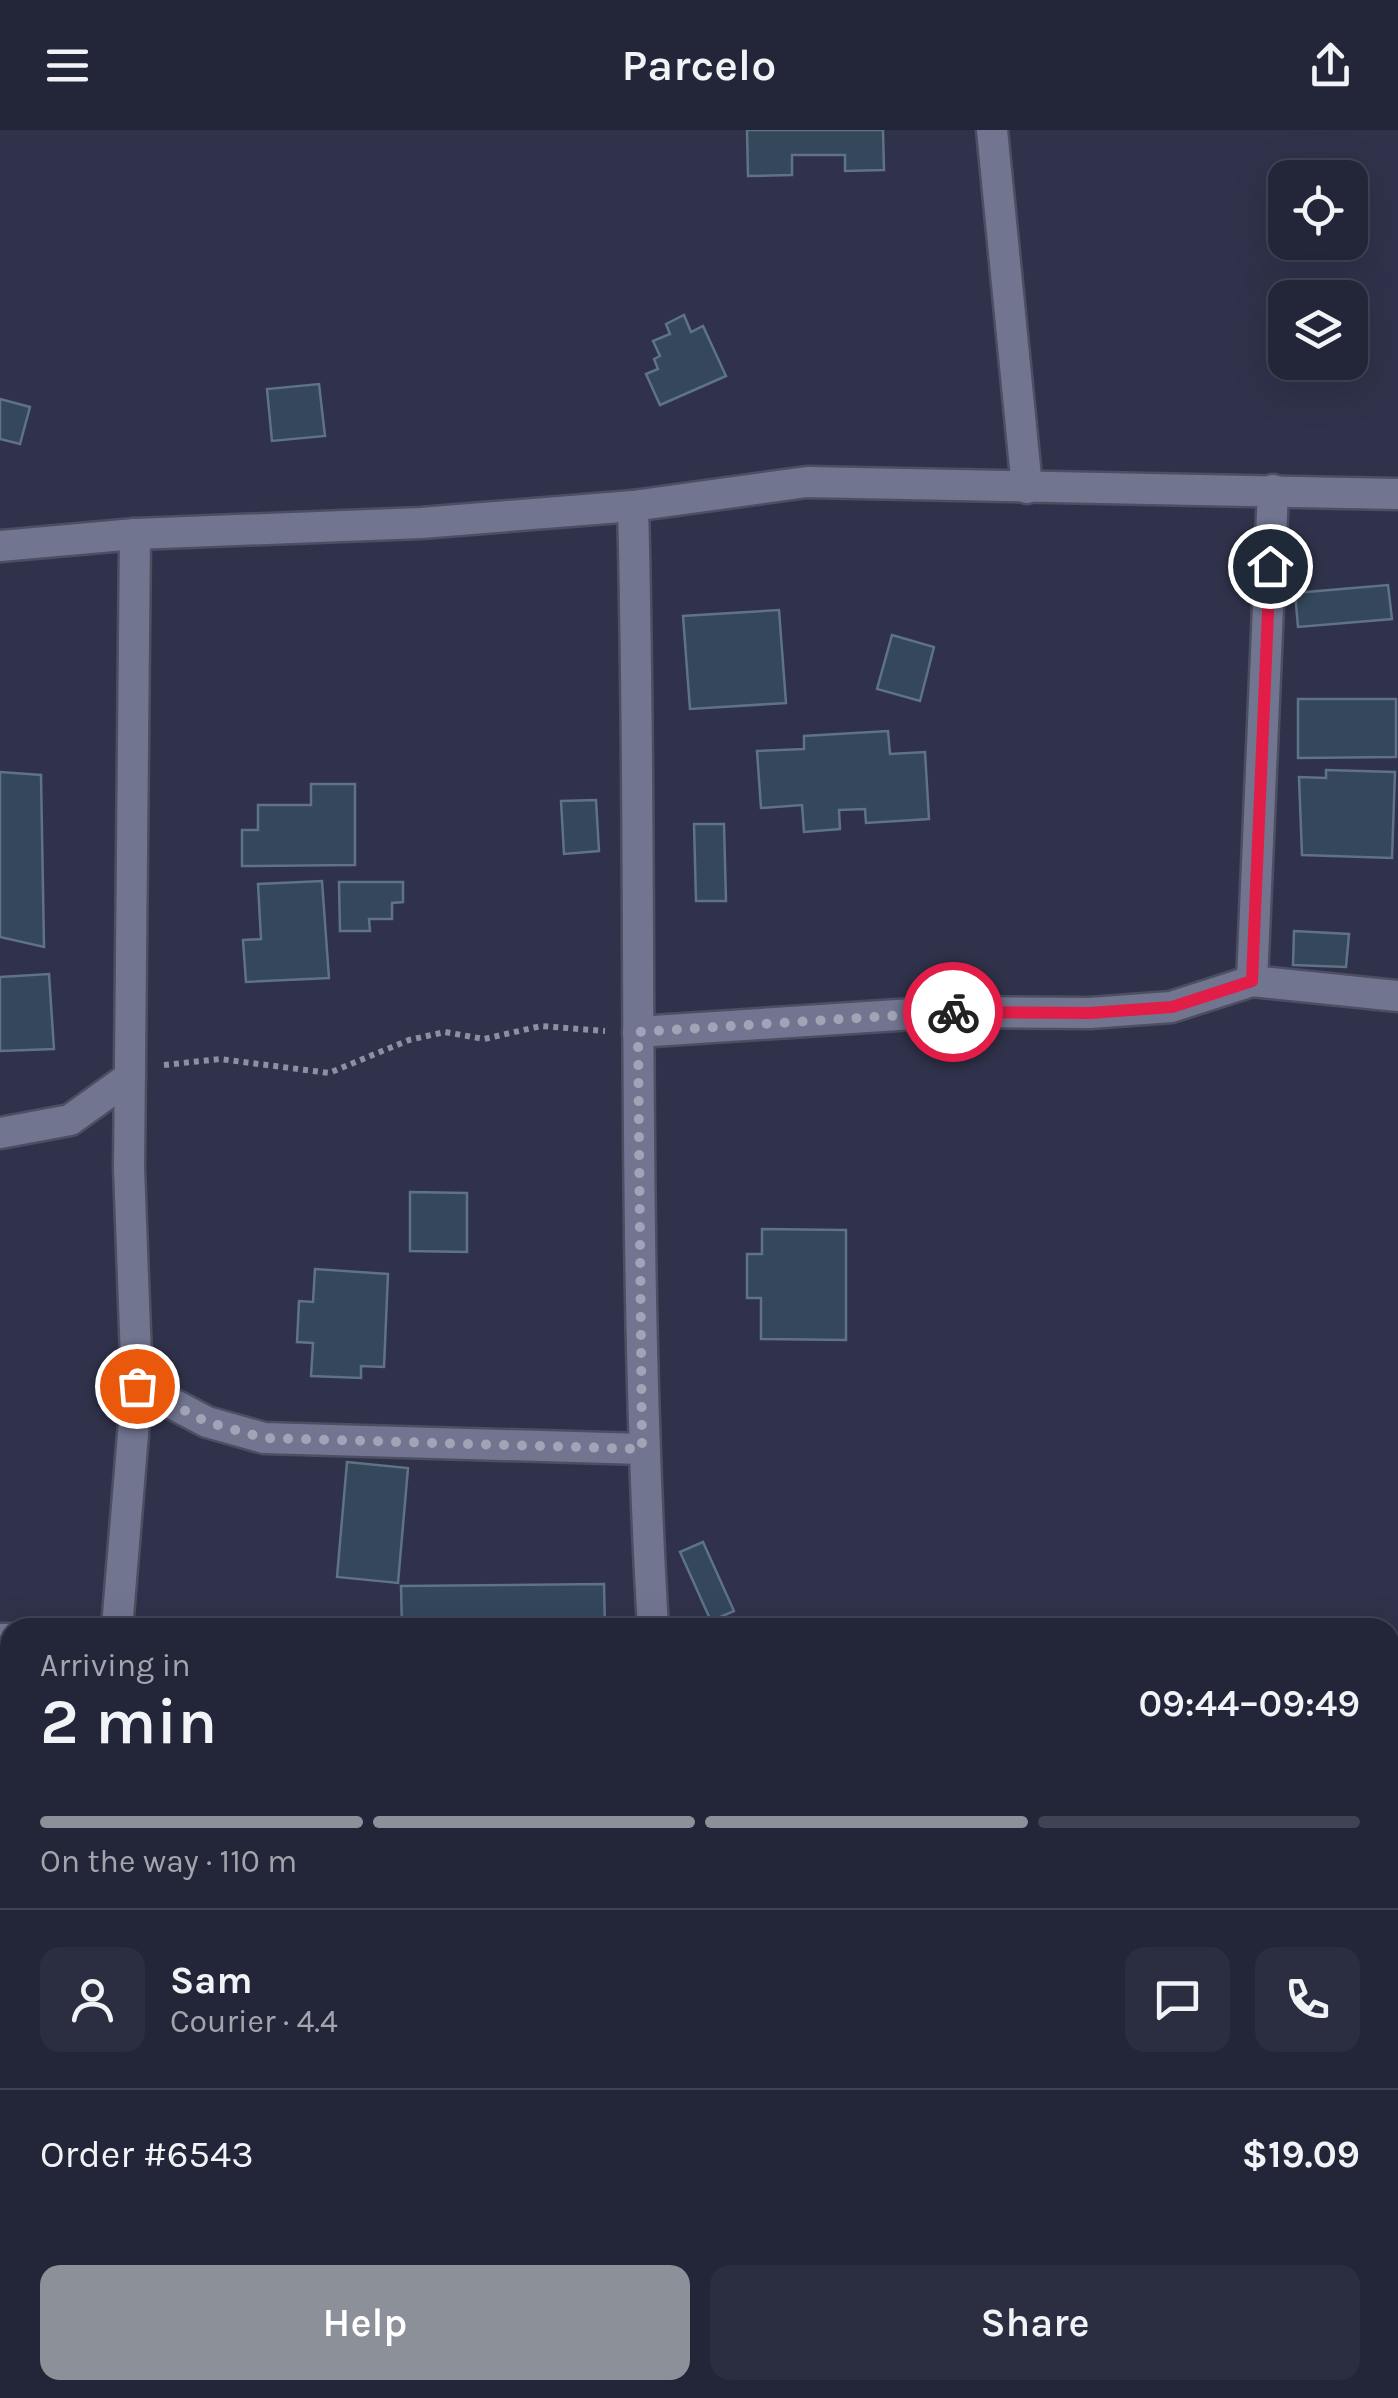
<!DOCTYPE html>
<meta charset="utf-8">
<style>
:root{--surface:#232638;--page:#2b2e40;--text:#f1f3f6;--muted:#a3a5ae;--line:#404353;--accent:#8c9099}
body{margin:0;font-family:Karla,sans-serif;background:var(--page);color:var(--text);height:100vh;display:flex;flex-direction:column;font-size:38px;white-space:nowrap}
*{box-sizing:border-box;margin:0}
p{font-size:32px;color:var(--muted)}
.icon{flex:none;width:55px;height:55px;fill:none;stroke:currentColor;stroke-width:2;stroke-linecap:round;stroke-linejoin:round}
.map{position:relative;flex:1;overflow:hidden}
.sheet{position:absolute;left:0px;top:1488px;width:1400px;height:782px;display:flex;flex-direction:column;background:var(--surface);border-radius:30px 30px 0 0;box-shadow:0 10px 40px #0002,0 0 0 2px var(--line)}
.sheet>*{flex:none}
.tools{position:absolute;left:1268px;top:30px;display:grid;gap:20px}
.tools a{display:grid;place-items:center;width:100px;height:100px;border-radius:20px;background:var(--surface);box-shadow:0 10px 40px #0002,0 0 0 2px var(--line);font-size:50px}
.pin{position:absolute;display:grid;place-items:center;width:85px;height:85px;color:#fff;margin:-42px;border:5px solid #fff;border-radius:50%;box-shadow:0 2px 10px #0007}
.courier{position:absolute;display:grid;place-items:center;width:100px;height:100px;margin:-50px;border:8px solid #e11d48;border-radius:50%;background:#fff;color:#222;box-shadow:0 2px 12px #0007}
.headline em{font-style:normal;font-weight:600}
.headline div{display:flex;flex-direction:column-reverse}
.headline{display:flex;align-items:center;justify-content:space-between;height:170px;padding:0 40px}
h1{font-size:65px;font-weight:600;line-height:75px}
.bar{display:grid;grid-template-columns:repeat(4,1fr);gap:15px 10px;align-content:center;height:120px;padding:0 40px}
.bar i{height:12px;border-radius:8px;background:var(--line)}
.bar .on{background:var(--accent)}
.bar p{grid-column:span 4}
.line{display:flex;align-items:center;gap:25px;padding:0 40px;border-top:2px solid var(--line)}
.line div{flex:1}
.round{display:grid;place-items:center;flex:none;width:105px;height:105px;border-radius:20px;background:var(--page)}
.primary-button{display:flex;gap:20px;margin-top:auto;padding:20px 40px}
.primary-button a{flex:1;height:115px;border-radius:20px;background:var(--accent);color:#fff;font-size:40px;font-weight:600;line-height:115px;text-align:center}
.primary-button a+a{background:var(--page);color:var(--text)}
header{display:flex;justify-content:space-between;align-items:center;height:130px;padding:0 40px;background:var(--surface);font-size:45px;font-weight:600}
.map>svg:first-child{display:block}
</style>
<header><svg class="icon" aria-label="menu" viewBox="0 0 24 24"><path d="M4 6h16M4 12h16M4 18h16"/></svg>Parcelo<svg class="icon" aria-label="share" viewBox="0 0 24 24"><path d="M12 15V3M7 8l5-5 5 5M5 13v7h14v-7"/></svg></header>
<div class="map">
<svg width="1398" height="2268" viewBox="0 0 1398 2268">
<rect width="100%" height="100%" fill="#2f324a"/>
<!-- building -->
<g fill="#34475b" stroke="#5e7288" stroke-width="2.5">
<polygon points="747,0 883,0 884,40 845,41 845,25 792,25 792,45 748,46"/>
<polygon points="684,185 691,202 703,196 726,246 660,275 646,244 658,239 654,229 660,226 653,211 670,204 666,194"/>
<polygon points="319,254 325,306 272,311 267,259"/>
<polygon points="0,269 30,277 20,314 0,309"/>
<polygon points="1388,455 1392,489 1298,497 1295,463"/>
<polygon points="779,480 786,573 690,579 683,486"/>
<polygon points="892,505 934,517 920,571 877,559"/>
<polygon points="1298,569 1396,569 1396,627 1298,628"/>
<polygon points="888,601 890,624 925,622 929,689 866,693 865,679 839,680 840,699 804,702 802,675 761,678 757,621 804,619 804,606"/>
<polygon points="1326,640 1395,642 1392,728 1302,725 1299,647 1326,648"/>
<polygon points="0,642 41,645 44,817 0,807"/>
<polygon points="311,654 355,654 355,735 242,736 242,700 258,700 258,675 311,675"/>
<polygon points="596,670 599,721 564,724 561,671"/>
<polygon points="694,694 724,694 726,771 696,771"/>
<polygon points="322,751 329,848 246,852 243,810 261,809 258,754"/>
<polygon points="339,752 403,752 403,772 392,773 392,789 369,789 370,801 340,801"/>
<polygon points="1294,801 1349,804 1346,837 1293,835"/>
<polygon points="49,844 54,919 0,921 0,847"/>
<polygon points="410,1062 467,1063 467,1122 410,1121"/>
<polygon points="762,1099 846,1100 846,1210 761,1209 761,1168 747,1168 747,1124 762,1124"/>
<polygon points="315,1139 388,1144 384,1237 361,1236 361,1248 311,1246 313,1213 297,1212 299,1171 313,1172"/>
<polygon points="347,1332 408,1338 398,1453 337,1447"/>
<polygon points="703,1412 734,1481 711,1491 680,1422"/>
<polygon points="604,1454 605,1498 402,1498 401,1456"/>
<polygon points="1390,1979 1398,1980 1398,2039 1390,2037"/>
<polygon points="420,2260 512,2260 511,2268 436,2268 420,2265"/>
<polygon points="733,2260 778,2260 777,2268 746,2268 732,2265"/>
<polygon points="795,2260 861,2260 859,2268 792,2268"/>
<polygon points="919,2260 1018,2260 1015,2268 917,2268"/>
</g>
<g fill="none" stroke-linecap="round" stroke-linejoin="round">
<defs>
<g id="minor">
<polyline points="992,0 1027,358"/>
<path d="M 633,376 C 643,750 631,1124 653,1498"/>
<polyline points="0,416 135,404 421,393 633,376 807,352 1398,364"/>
<polyline points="1252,851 1273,360"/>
<polyline points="638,902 943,882 1090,883 1171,877 1252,851 1398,866"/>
<polyline points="0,1003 70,990 130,947"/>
<polyline points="137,1255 207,1292 264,1308 642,1319"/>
<polyline points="117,1498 137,1255 129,1038 135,404"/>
<polyline points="0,1509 10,1509"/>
<polyline points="1390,1763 1398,1765"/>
<polyline points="1390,2236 1398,2237"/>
<polyline points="84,2268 86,2260"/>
<polyline points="610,2268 611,2260"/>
</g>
</defs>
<!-- minor casing -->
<use href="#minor" stroke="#4c4e61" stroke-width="35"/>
<!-- path -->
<polyline stroke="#8d90a3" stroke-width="6" stroke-dasharray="5 5" stroke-linecap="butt" points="164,935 220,929 329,943 409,910 445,902 484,909 541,896 605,901"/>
<!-- minor -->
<use href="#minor" stroke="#717590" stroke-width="30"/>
</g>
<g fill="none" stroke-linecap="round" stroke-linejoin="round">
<!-- done -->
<polyline stroke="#a1a4b7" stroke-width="10" stroke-dasharray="0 18" points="137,1256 207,1292 264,1308 642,1319 638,902 953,882"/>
<!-- route -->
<polyline stroke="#e11d48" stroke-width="12" points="953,882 1090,883 1172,877 1252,851 1270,436"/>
</g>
</svg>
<div class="tools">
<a><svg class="icon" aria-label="locate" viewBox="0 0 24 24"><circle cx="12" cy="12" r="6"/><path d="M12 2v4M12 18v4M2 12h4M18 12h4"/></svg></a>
<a><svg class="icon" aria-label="layers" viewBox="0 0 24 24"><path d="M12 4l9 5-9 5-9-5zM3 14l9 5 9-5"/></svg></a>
</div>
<div class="pin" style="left:137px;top:1256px;background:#ea580c"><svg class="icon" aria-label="bag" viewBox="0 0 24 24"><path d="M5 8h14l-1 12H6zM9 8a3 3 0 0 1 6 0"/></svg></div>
<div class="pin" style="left:1270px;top:436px;background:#1f2937"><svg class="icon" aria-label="home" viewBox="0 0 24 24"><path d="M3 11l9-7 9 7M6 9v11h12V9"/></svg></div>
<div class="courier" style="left:953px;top:882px"><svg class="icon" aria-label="bike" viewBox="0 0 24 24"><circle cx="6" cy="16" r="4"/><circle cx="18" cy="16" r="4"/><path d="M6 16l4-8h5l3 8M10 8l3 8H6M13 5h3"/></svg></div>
<section class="sheet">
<div class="headline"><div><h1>2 min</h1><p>Arriving in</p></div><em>09:44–09:49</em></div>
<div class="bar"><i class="on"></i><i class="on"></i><i class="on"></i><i></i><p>On the way · 110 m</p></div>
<div class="line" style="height:180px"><a class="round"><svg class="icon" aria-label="person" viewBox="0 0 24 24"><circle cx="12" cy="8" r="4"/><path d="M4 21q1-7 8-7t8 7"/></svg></a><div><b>Sam</b><p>Courier · 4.4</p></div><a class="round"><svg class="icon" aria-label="chat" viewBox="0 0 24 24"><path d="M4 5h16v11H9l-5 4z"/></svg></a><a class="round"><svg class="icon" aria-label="phone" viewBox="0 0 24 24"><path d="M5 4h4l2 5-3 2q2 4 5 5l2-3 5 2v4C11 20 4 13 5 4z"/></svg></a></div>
<div class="line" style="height:130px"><div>Order #6543</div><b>$19.09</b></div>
<div class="primary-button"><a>Help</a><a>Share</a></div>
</section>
</div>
